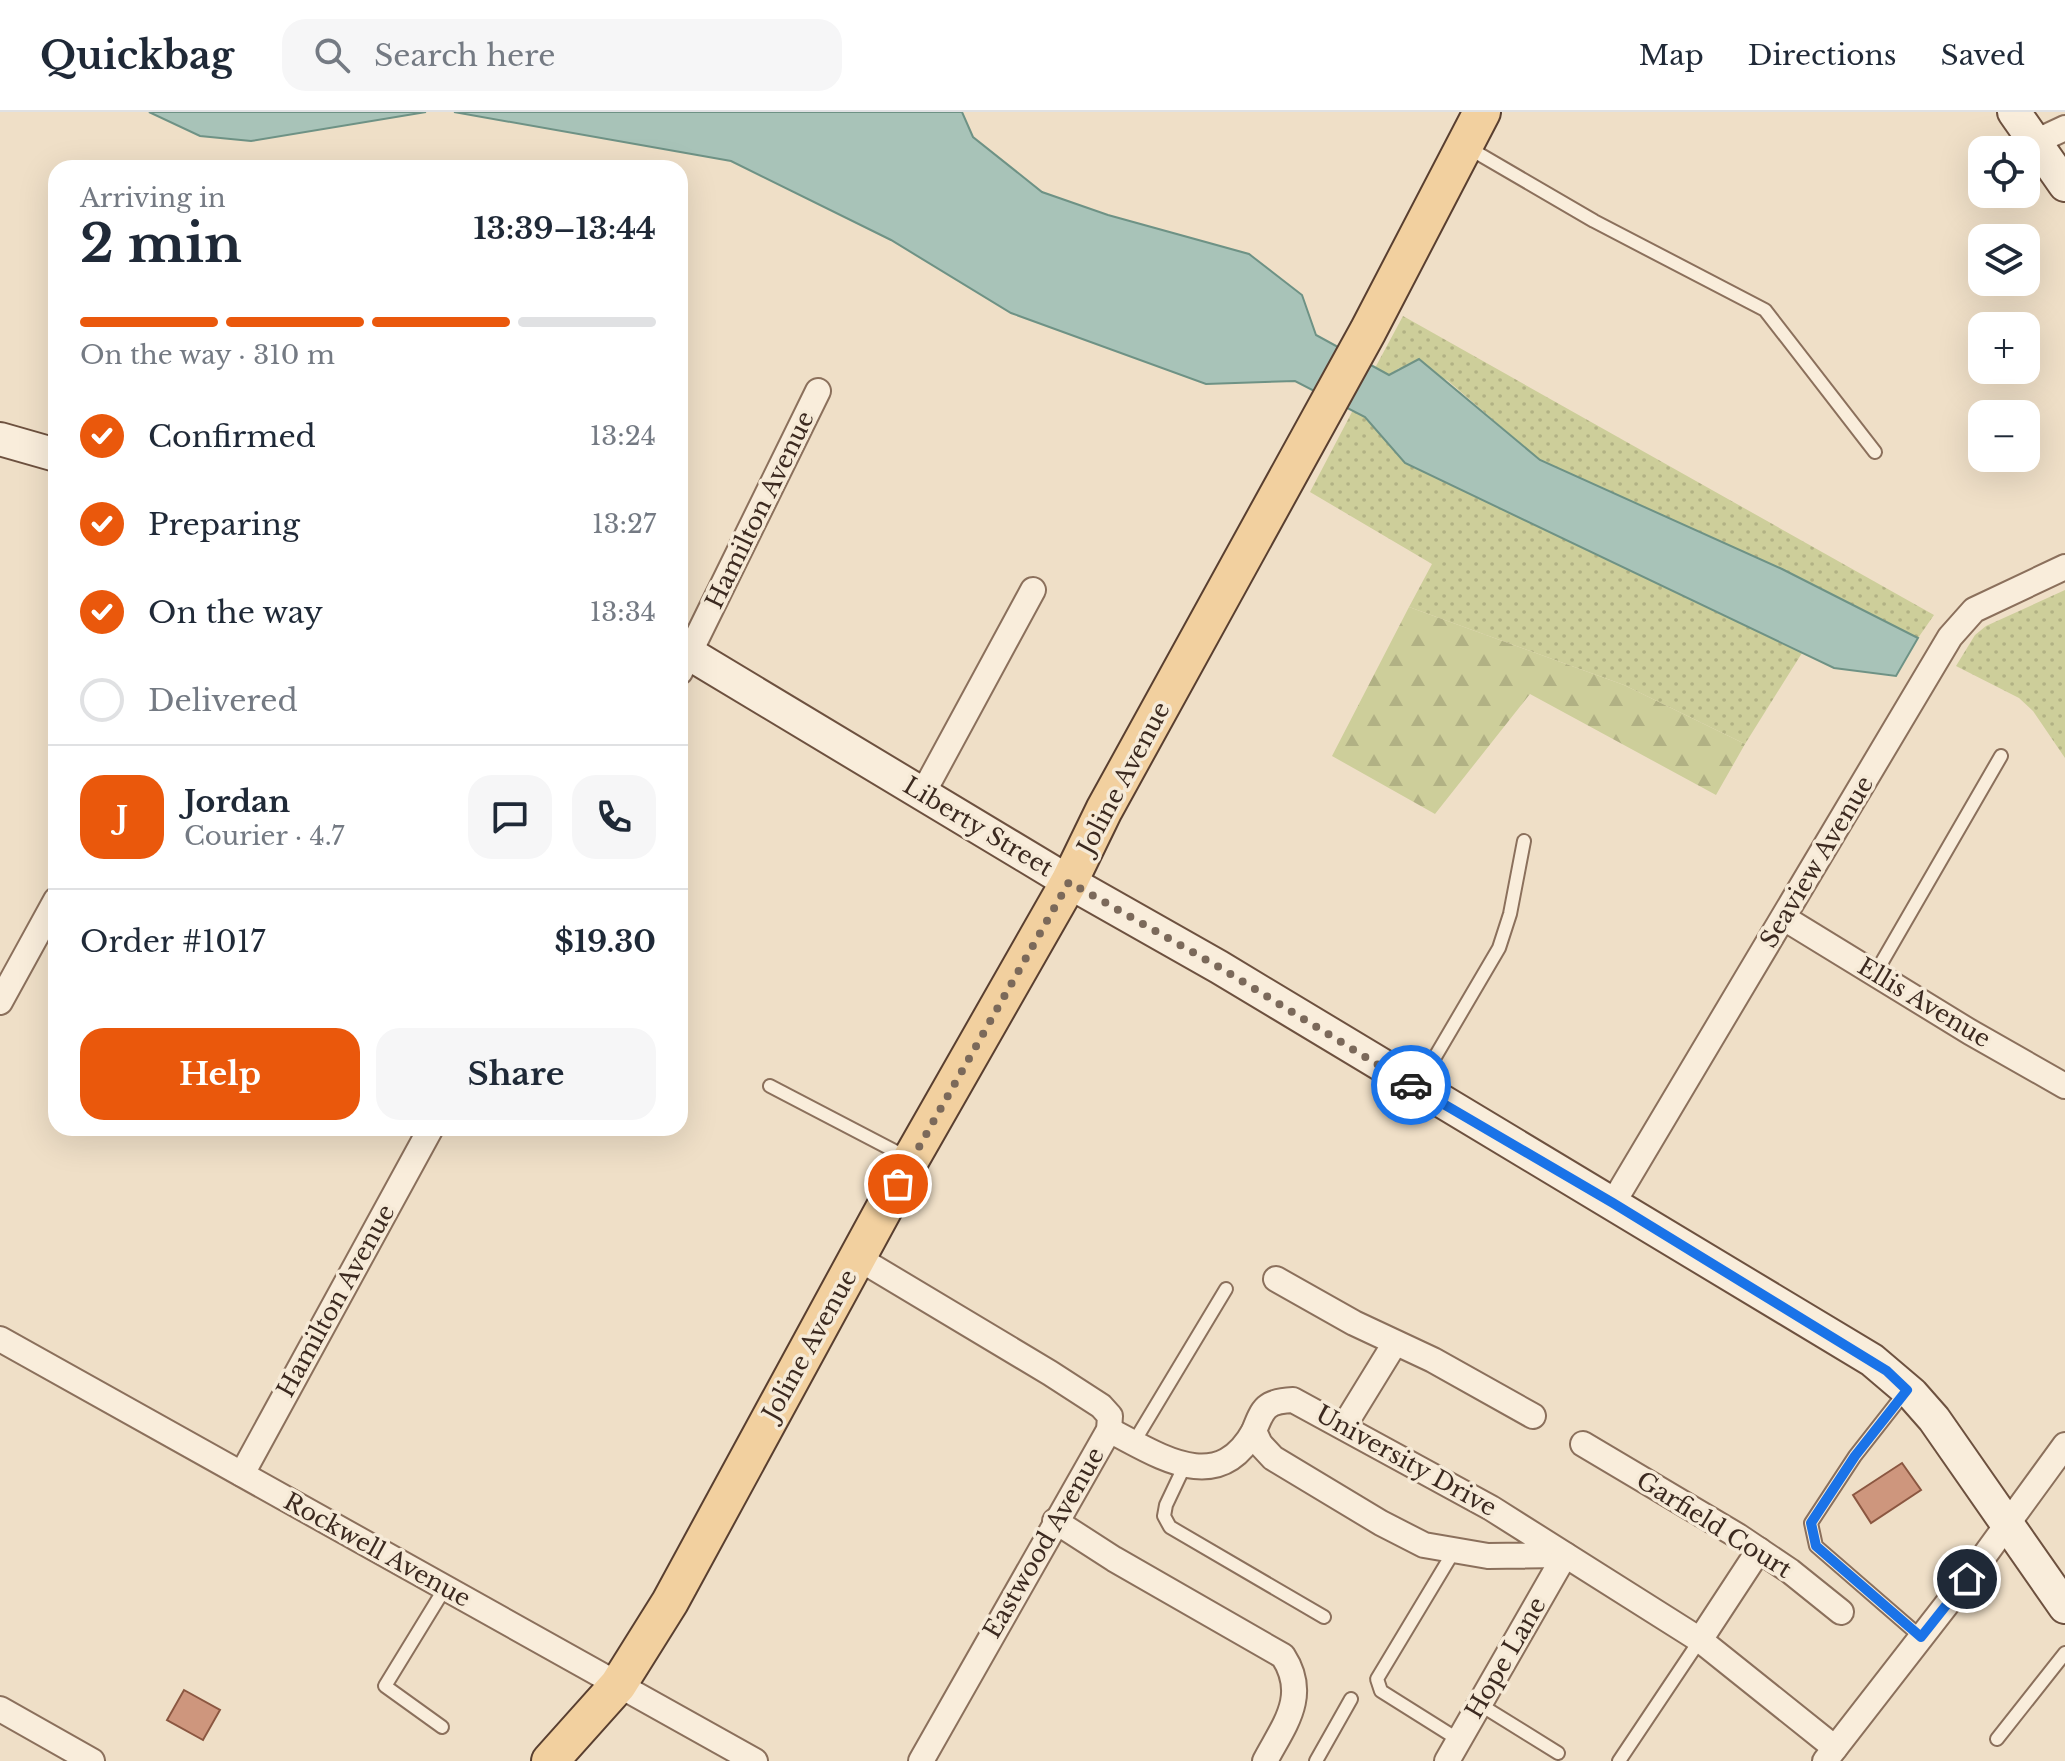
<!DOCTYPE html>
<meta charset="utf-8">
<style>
:root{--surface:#fff;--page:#f6f6f7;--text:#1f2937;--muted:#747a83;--line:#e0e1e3;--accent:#ea580c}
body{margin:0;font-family:"Libre Baskerville",serif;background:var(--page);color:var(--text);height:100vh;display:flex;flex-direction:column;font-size:30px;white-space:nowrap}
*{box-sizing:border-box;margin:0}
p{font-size:26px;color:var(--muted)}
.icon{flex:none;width:44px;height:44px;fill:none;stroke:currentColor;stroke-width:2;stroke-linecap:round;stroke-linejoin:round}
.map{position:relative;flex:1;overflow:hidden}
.drawer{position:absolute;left:48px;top:48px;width:640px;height:976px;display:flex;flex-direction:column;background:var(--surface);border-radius:24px;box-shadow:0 8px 32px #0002}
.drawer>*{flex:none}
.controls{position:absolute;left:1968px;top:24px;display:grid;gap:16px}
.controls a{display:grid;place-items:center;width:72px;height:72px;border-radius:16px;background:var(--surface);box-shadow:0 8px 32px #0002;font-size:40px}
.pin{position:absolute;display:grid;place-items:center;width:68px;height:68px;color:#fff;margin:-34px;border:4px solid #fff;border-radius:50%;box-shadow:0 2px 8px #0007}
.courier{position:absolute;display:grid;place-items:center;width:80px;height:80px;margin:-40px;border:6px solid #1a73e8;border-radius:50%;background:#fff;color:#222;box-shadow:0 2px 10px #0007}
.overview em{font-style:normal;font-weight:700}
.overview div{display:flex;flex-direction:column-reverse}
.overview{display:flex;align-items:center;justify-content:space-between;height:136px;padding:0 32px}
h1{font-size:52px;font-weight:700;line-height:60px}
.bar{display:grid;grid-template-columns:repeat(4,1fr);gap:12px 8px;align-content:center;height:96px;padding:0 32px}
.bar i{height:10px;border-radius:6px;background:var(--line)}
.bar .active{background:var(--accent)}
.bar p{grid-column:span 4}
.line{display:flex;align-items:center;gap:20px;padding:0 32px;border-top:2px solid var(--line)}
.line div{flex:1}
.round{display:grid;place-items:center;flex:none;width:84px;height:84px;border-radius:24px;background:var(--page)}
ol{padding:0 32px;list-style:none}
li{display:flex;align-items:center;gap:24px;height:88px}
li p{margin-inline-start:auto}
li .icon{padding:8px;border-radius:50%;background:var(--accent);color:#fff;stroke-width:4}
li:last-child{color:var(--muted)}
li i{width:44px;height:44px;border:4px solid var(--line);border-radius:50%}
.action{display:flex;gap:16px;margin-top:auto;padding:16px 32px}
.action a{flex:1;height:92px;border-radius:24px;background:var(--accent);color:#fff;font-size:32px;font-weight:700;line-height:92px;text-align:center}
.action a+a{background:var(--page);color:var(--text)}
header{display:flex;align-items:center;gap:48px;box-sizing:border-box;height:112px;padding:0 40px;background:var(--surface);border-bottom:2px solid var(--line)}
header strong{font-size:38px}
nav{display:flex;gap:44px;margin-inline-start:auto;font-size:28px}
.search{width:560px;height:72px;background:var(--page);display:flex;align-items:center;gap:20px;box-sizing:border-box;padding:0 28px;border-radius:24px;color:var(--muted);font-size:30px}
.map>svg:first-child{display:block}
</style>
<header>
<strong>Quickbag</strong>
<div class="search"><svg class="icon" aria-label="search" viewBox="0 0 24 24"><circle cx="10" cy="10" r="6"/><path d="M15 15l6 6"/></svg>Search here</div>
<nav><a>Map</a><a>Directions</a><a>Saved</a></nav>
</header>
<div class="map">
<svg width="2065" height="1649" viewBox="0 0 2065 1649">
<defs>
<pattern id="grass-dots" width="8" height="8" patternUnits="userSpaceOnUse" patternTransform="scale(2)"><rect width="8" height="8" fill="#cdce9a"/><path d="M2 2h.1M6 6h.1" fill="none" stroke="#b1b184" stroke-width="1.8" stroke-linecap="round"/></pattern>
<pattern id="forest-firs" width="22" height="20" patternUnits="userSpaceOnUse" patternTransform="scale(2)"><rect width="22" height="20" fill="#cdce9a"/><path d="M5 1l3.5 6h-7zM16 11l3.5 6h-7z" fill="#b1b184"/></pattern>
</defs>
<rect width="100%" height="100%" fill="#efdfc7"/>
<!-- grass -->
<g fill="url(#grass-dots)">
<polygon points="1403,204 1934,503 1918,526 1782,457 1540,348 1447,268 1399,256 1389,263 1375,256"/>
<polygon points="1353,298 1365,305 1405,351 1802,541 1745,632 1624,573 1409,495 1432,452 1310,380"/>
<polygon points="2065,478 2065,646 2033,599 2019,586 1956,554 1975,523 1986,514"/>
</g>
<!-- forest -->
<polygon fill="url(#forest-firs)" points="1409,495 1624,573 1745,632 1716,683 1530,582 1435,702 1332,644"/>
<!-- water -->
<g fill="#a8c3b8" stroke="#6e9285" stroke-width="2">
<polygon points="149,0 426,0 251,29 200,24"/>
<polygon points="454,0 962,0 973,25 1042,80 1108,103 1249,142 1302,183 1316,223 1389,263 1419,247 1540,348 1782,457 1918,526 1896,564 1834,556 1405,351 1365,305 1295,269 1206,272 1011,201 891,128 731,49"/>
</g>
<!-- building -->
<g fill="#ce967d" stroke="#8b5741" stroke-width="2">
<polygon points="1902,1351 1921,1378 1871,1411 1853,1383"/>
<polygon points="184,1578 220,1598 203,1628 167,1608"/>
</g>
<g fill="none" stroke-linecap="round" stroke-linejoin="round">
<defs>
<g id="lane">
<polyline points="1467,35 1594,109 1765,198 1875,340"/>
<polyline points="1875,862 2001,644"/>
<polyline points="770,974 908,1046"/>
<polyline points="1418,974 1499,836 1510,802 1524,729"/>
<polyline points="1906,1279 1855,1344 1811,1411 1816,1434 1921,1525"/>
<polyline points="1134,1330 1226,1177"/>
<polyline points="1184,1355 1166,1393 1164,1404 1170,1415 1324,1505"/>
<polyline points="1454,1439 1377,1567 1381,1579 1459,1628"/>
<polyline points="1479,1592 1558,1641"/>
<polyline points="442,1615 385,1574 445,1476"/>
<polyline points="1997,1627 2065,1541"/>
<polyline points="1316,1649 1351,1587"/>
<polyline points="1619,1649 1700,1528"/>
</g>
<g id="street">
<polyline points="2035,30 2065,16"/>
<polyline points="680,560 818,279"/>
<polyline points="923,681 1033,478"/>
<polyline points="1784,806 1970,920 2065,974"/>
<polyline points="0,890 56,788"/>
<polyline points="1613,1091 1950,525 1974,498 2065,455"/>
<polyline points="858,1146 1050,1261 1101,1294 1110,1304 1109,1318 921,1649"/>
<polyline points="1276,1167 1354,1211 1433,1248 1533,1304"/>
<polyline points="0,1227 755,1649"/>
<polyline points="1344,1314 1395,1231"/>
<path d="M 1109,1318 C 1157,1342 1217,1386 1254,1319"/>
<polyline points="1583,1332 1738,1424 1790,1459 1841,1500"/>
<polyline points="242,1362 431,1016"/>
<path d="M 1055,1409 L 1114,1447 L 1283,1544 C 1309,1584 1284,1613 1265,1649"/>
<path d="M 1565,1443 L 1488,1444 L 1424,1433 L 1381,1411 L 1273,1346 L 1260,1332 L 1254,1319 C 1263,1296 1266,1289 1293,1288 L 1491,1396 L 1700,1528 L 1835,1636"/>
<polyline points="1700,1528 1759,1438"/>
<polyline points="0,1597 92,1649"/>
<polyline points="1447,1649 1565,1443"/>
<polyline points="1825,1649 1982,1447 2065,1333"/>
</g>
<g id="secondary">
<polyline points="2014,0 2065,73"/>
<polyline points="0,327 56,343"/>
<polyline points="680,536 1069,770 1219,855 1872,1248 1912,1282 1934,1307 2065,1495"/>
</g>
<polyline id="primary" points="550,1649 618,1573 670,1490 911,1047 1069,770 1104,698 1368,219 1482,0"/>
</defs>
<!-- lane casing -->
<use href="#lane" stroke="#8b705c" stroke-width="16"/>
<!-- street casing -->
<use href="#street" stroke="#8b705c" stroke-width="28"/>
<!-- secondary casing -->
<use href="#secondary" stroke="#6d513f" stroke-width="36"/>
<!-- primary casing -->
<use href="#primary" stroke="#593f30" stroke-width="40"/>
<!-- lane -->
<use href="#lane" stroke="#f9eddb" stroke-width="12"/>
<!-- street -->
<use href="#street" stroke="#f9eddb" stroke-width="24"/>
<!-- secondary -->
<use href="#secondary" stroke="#f9eddb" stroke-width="32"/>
<!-- primary -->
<use href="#primary" stroke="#f2d09f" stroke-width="36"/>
</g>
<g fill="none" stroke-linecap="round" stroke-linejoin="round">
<!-- done -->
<polyline stroke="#7b695a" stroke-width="8" stroke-dasharray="0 14.4" points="898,1072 1069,770 1219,855 1411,973"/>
<!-- route -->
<polyline stroke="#1a73e8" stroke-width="10" points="1411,973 1613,1091 1887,1259 1907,1278 1855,1344 1811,1411 1816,1434 1921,1525 1967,1467"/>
</g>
<g text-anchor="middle" stroke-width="7" stroke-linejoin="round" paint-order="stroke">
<!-- street labels -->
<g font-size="24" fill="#3c2a20" stroke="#f6ead7">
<text transform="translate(760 398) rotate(-64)" y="8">Hamilton Avenue</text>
<text transform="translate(1124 666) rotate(-62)" y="8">Joline Avenue</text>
<text transform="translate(978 715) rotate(31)" y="8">Liberty Street</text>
<text transform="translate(1817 750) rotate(-59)" y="8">Seaview Avenue</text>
<text transform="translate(1924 891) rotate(31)" y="8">Ellis Avenue</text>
<text transform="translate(336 1189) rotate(-61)" y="8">Hamilton Avenue</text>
<text transform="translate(810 1233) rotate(-61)" y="8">Joline Avenue</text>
<text transform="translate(1406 1349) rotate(29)" y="8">University Drive</text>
<text transform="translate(1714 1413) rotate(32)" y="8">Garfield Court</text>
<text transform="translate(1044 1431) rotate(-60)" y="8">Eastwood Avenue</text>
<text transform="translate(377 1438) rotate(29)" y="8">Rockwell Avenue</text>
<text transform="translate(1506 1546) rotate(-60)" y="8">Hope Lane</text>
</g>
</g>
</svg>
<div class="controls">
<a><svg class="icon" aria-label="locate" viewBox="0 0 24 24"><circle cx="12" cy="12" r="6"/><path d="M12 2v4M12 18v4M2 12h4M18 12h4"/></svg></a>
<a><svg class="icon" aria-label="layers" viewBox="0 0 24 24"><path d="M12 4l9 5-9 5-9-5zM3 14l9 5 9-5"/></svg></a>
<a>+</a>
<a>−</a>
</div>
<div class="pin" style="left:898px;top:1072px;background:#ea580c"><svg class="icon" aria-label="bag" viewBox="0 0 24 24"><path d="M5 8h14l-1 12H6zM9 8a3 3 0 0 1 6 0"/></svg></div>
<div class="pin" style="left:1967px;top:1467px;background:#1f2937"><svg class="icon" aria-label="home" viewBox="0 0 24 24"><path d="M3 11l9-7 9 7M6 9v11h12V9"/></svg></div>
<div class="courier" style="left:1411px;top:973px"><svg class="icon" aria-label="car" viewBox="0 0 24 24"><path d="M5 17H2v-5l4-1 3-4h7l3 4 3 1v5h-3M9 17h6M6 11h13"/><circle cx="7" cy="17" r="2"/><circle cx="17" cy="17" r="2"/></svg></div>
<section class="drawer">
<div class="overview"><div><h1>2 min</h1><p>Arriving in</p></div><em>13:39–13:44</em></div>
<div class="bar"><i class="active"></i><i class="active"></i><i class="active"></i><i></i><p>On the way · 310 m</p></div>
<ol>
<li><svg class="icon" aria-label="check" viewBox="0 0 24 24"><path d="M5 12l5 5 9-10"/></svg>Confirmed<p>13:24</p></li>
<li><svg class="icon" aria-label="check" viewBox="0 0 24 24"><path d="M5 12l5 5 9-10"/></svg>Preparing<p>13:27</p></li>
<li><svg class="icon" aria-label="check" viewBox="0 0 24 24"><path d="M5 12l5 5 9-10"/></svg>On the way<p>13:34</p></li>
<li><i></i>Delivered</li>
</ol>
<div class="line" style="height:144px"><b class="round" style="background:var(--accent);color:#fff">J</b><div><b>Jordan</b><p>Courier · 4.7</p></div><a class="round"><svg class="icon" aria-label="chat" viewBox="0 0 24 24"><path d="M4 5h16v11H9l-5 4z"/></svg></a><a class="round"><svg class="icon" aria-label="phone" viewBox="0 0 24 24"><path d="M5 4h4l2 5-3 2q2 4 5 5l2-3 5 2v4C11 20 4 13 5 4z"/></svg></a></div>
<div class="line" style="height:104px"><div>Order #1017</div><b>$19.30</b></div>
<div class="action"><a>Help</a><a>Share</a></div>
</section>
</div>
